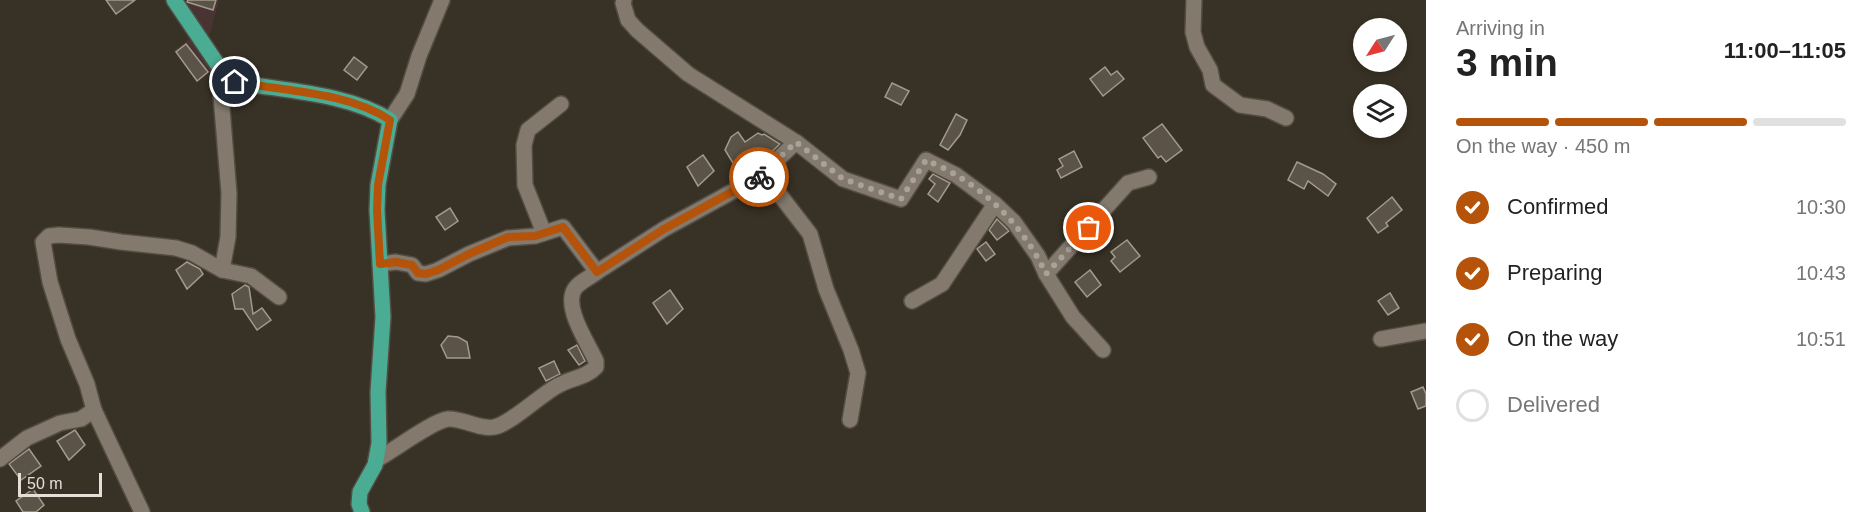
<!DOCTYPE html>
<meta charset="utf-8">
<style>
:root{--surface:#fff;--page:#f6f6f6;--text:#222;--muted:#767676;--line:#e0e0e0;--accent:#b45309}
body{margin:0;font-family:Arial,sans-serif;background:var(--page);color:var(--text);height:100vh;display:flex;flex-direction:column;font-size:22px;white-space:nowrap}
*{box-sizing:border-box;margin:0}
p{font-size:20px;color:var(--muted)}
.icon{flex:none;width:33px;height:33px;fill:none;stroke:currentColor;stroke-width:2;stroke-linecap:round;stroke-linejoin:round}
.map{position:relative;flex:1;overflow:hidden}
.panel{display:flex;flex-direction:column;background:var(--surface);width:450px}
.panel>*{flex:none}
.needle{width:39px;rotate:234deg}
.buttons{position:absolute;left:1353px;top:18px;display:grid;gap:12px}
.buttons a{display:grid;place-items:center;width:54px;height:54px;border-radius:50%;background:var(--surface);box-shadow:0 3px 9px #0003;font-size:30px}
.scale{position:absolute;left:18px;bottom:15px;width:84px;box-sizing:border-box;padding-left:6px;border:3px solid #e4dfd8;border-top:0;font-size:16px;line-height:21px;white-space:nowrap;color:#e4dfd8;-webkit-text-stroke:4px #383125;paint-order:stroke}
.pin{position:absolute;display:grid;place-items:center;width:51px;height:51px;color:#fff;margin:-26px;border:3px solid #fff;border-radius:50%;box-shadow:0 2px 6px #0007}
.courier{position:absolute;display:grid;place-items:center;width:60px;height:60px;margin:-30px;border:4px solid #b45309;border-radius:50%;background:#fff;color:#222;box-shadow:0 2px 8px #0007}
.overview em{font-style:normal;font-weight:600}
.overview div{display:flex;flex-direction:column-reverse}
.overview{display:flex;align-items:center;justify-content:space-between;height:102px;padding:0 30px}
h1{font-size:39px;font-weight:600;line-height:45px}
.bar{display:grid;grid-template-columns:repeat(4,1fr);gap:9px 6px;align-content:center;height:72px;padding:0 30px}
.bar i{height:8px;border-radius:4px;background:var(--line)}
.bar .current{background:var(--accent)}
.bar p{grid-column:span 4}
ol{padding:0 30px;list-style:none}
li{display:flex;align-items:center;gap:18px;height:66px}
li p{margin-inline-start:auto}
li .icon{padding:6px;border-radius:50%;background:var(--accent);color:#fff;stroke-width:4}
li:last-child{color:var(--muted)}
li i{width:33px;height:33px;border:3px solid var(--line);border-radius:50%}
main{display:flex;flex:1;min-height:0}
.map>svg:first-child{display:block}
</style>
<main>
<div class="map">
<svg width="1426" height="512" viewBox="0 0 1426 512">
<rect width="100%" height="100%" fill="#383125"/>
<!-- education -->
<g fill="#483432">
<polygon points="181,0 219,0 210,34 206,36"/>
<polygon points="190,39 213,70 198,82 174,50"/>
</g>
<!-- building -->
<g fill="#5b5347" stroke="#a29a8c" stroke-width="1.5">
<polygon points="106,0 135,0 116,14"/>
<polygon points="188,0 216,0 213,10 187,2"/>
<polygon points="186,44 208,72 197,81 176,52"/>
<polygon points="354,57 367,67 357,80 344,70"/>
<polygon points="1105,67 1111,75 1117,71 1124,79 1103,96 1090,79"/>
<polygon points="892,83 909,91 901,105 885,97"/>
<polygon points="956,114 967,120 960,135 948,150 940,145"/>
<polygon points="1162,124 1182,150 1166,162 1161,156 1158,158 1143,138"/>
<polygon points="738,132 745,142 758,133 762,135 764,134 780,144 764,159 756,150 736,168 725,150 731,137"/>
<polygon points="1074,151 1082,167 1061,178 1057,170 1063,166 1059,159"/>
<polygon points="703,155 714,171 698,186 687,167"/>
<polygon points="1297,162 1323,174 1336,184 1328,196 1308,181 1304,189 1288,180"/>
<polygon points="933,174 950,183 938,202 928,194 935,184 929,179"/>
<polygon points="1392,197 1402,210 1386,223 1388,226 1378,233 1367,218"/>
<polygon points="450,208 458,221 445,230 436,217"/>
<polygon points="997,219 1009,231 997,240 989,230"/>
<polygon points="1127,240 1140,256 1120,272 1111,261 1115,257 1111,252"/>
<polygon points="986,242 995,254 986,261 977,249"/>
<polygon points="187,262 200,269 203,274 187,289 176,270"/>
<polygon points="1090,270 1101,285 1087,297 1075,282"/>
<polygon points="245,285 249,287 253,314 262,308 271,320 257,330 243,309 235,309 232,294"/>
<polygon points="670,290 683,309 667,324 653,303"/>
<polygon points="1390,293 1399,308 1388,315 1378,301"/>
<polygon points="448,336 458,337 467,342 470,358 447,358 441,345"/>
<polygon points="577,345 585,361 579,365 568,350"/>
<polygon points="554,361 560,374 546,381 539,368"/>
<polygon points="1423,387 1426,394 1426,406 1418,409 1411,392"/>
<polygon points="75,430 85,445 69,460 57,441"/>
<polygon points="29,449 41,466 21,480 9,464"/>
<polygon points="33,489 44,505 36,512 23,512 16,501"/>
</g>
<g fill="none" stroke-linecap="round" stroke-linejoin="round">
<defs>
<g id="minor">
<polyline points="624,0 623,3 628,20 637,30 688,74 796,142"/>
<polyline points="1194,0 1193,32 1197,47 1210,70 1213,85 1240,105 1267,109 1286,118"/>
<polyline points="235,82 221,96 229,193 228,237 222,270 251,276 279,297"/>
<polyline points="390,120 407,94 419,56 442,0"/>
<polyline points="763,173 810,234 826,289 851,350 858,373 850,420"/>
<polyline points="544,233 525,185 524,145 528,130 561,104"/>
<polyline points="380,264 396,262 412,265 418,273 426,274 438,270 469,254 508,238 535,236 563,227 597,272 664,229 759,177 796,142 843,179 901,199 926,160 956,175 995,204 1014,222 1038,256 1046,274 1073,317 1103,350"/>
<polyline points="1046,274 1128,183 1149,177"/>
<polyline points="912,301 942,284 995,204"/>
<polyline points="1381,339 1426,331"/>
<polyline points="0,459 27,438 60,423 81,419 94,410"/>
<path d="M 376,460 C 393,451 432,421 448,419 C 462,418 481,430 494,427 C 511,424 541,394 559,385 C 572,378 587,377 596,367 L 596,361 C 588,343 560,303 577,286 C 583,280 591,277 597,272"/>
<polyline points="142,512 94,410 87,384 68,339 50,282 43,242 49,236 59,235 89,237 121,242 176,248 192,253 222,270"/>
</g>
<path id="major" d="M 174,0 L 224,74 L 235,82 C 285,91 347,93 390,120 L 378,185 L 377,210 L 383,317 L 378,392 L 379,443 L 375,465 L 360,492 L 359,504 L 362,512"/>
</defs>
<!-- minor casing -->
<use href="#minor" stroke="#534c43" stroke-width="18"/>
<!-- major casing -->
<use href="#major" stroke="#534c43" stroke-width="18"/>
<!-- minor -->
<use href="#minor" stroke="#837a6d" stroke-width="15"/>
<!-- major -->
<use href="#major" stroke="#4aac92" stroke-width="15"/>
</g>
<g fill="none" stroke-linecap="round" stroke-linejoin="round">
<!-- done -->
<path stroke="#a8a299" stroke-width="6" stroke-dasharray="0 10.8" d="M 759,177 L 796,142 L 843,179 L 901,199 L 926,160 C 936,165 947,169 956,175 C 995,198 1027,233 1046,274 L 1089,228"/>
<!-- route -->
<path stroke="#b45309" stroke-width="8" d="M 235,82 C 285,91 347,92 390,120 L 378,185 L 377,210 L 380,264 L 396,262 L 412,265 L 418,273 L 426,274 L 438,270 L 469,254 L 508,237 L 535,236 L 563,227 L 597,272 L 664,229 L 759,177"/>
</g>
</svg>
<div class="buttons">
<a><svg class="needle" viewBox="-14 -14 28 28"><path d="M0-13l5 13h-10z" fill="#e53935"/><path d="M0 13l5-13h-10z" fill="#767676"/></svg></a>
<a><svg class="icon" aria-label="layers" viewBox="0 0 24 24"><path d="M12 4l9 5-9 5-9-5zM3 14l9 5 9-5"/></svg></a>
</div>
<div class="scale">50 m</div>
<div class="pin" style="left:1089px;top:228px;background:#ea580c"><svg class="icon" aria-label="bag" viewBox="0 0 24 24"><path d="M5 8h14l-1 12H6zM9 8a3 3 0 0 1 6 0"/></svg></div>
<div class="pin" style="left:235px;top:82px;background:#1f2937"><svg class="icon" aria-label="home" viewBox="0 0 24 24"><path d="M3 11l9-7 9 7M6 9v11h12V9"/></svg></div>
<div class="courier" style="left:759px;top:177px"><svg class="icon" aria-label="bike" viewBox="0 0 24 24"><circle cx="6" cy="16" r="4"/><circle cx="18" cy="16" r="4"/><path d="M6 16l4-8h5l3 8M10 8l3 8H6M13 5h3"/></svg></div>
</div>
<section class="panel">
<div class="overview"><div><h1>3 min</h1><p>Arriving in</p></div><em>11:00–11:05</em></div>
<div class="bar"><i class="current"></i><i class="current"></i><i class="current"></i><i></i><p>On the way · 450 m</p></div>
<ol>
<li><svg class="icon" aria-label="check" viewBox="0 0 24 24"><path d="M5 12l5 5 9-10"/></svg>Confirmed<p>10:30</p></li>
<li><svg class="icon" aria-label="check" viewBox="0 0 24 24"><path d="M5 12l5 5 9-10"/></svg>Preparing<p>10:43</p></li>
<li><svg class="icon" aria-label="check" viewBox="0 0 24 24"><path d="M5 12l5 5 9-10"/></svg>On the way<p>10:51</p></li>
<li><i></i>Delivered</li>
</ol>
</section>
</main>
